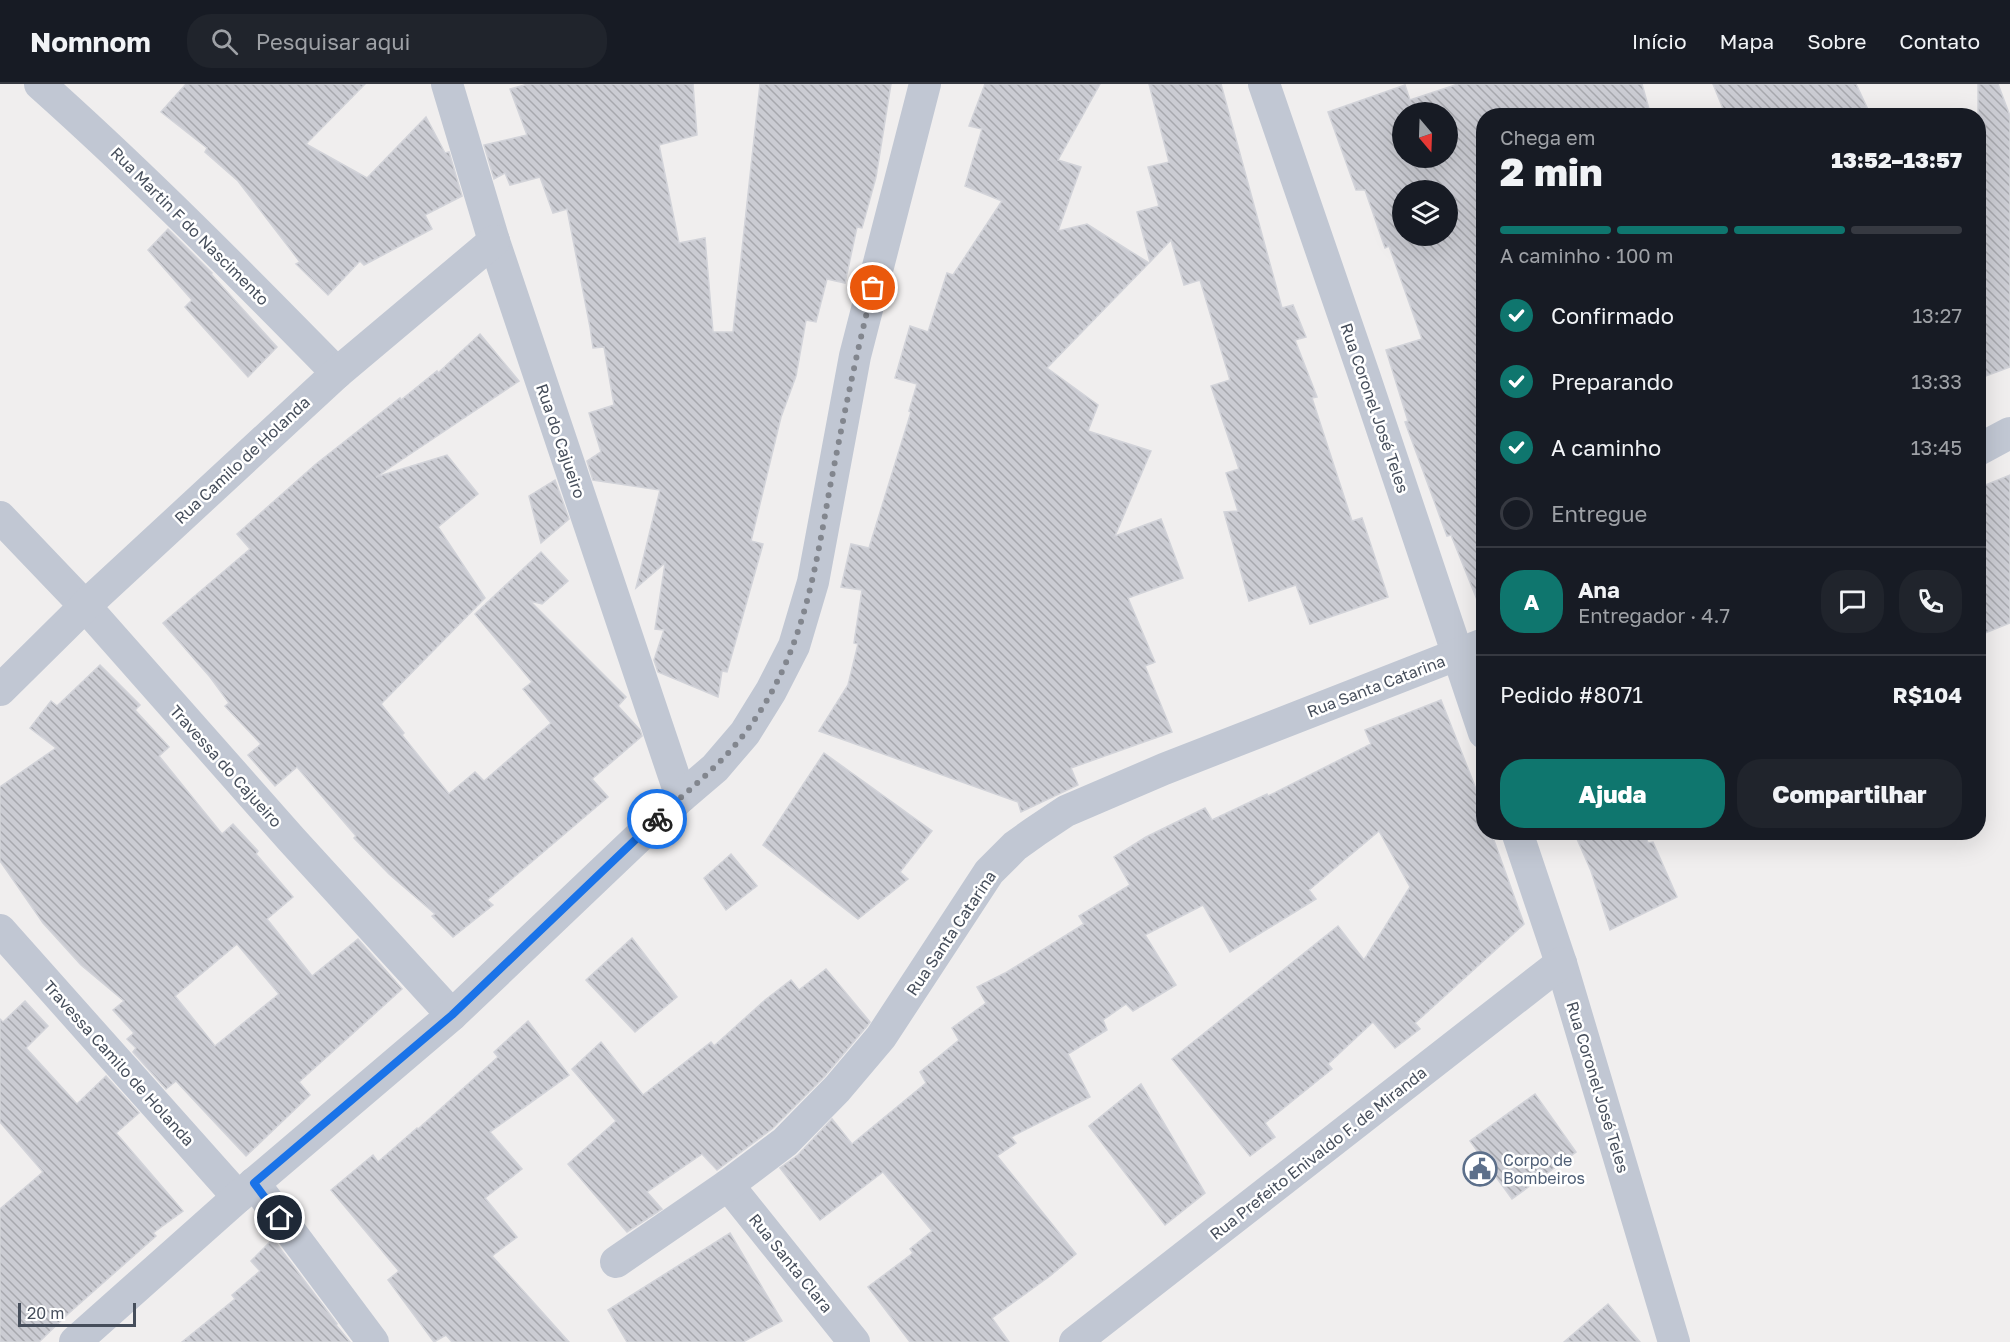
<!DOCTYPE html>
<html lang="pt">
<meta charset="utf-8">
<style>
:root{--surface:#171b24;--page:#20242c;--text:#f1f3f6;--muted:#9ea1a6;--line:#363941;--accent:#0f766e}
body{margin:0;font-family:"Golos Text",sans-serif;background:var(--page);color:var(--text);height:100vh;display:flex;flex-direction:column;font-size:22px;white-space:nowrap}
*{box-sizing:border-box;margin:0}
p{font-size:20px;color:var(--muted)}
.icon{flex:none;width:33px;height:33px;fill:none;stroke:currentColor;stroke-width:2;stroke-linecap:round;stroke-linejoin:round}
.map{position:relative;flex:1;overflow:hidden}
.sheet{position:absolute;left:1476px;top:24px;width:510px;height:732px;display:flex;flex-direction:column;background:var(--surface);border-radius:24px;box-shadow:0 6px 24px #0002}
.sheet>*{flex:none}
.needle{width:39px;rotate:161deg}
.fabs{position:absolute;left:1392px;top:18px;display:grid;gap:12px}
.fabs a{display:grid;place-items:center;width:66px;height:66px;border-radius:50%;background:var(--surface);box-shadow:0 6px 24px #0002;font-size:30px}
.scale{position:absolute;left:18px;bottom:15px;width:118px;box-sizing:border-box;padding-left:6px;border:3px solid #464e5b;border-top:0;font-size:16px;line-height:21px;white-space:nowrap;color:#464e5b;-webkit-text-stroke:4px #fff;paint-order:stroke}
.pin{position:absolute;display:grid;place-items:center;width:51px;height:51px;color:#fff;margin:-26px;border:3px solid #fff;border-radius:50%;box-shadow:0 2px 6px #0007}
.courier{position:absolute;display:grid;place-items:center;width:60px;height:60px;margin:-30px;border:4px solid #1a73e8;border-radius:50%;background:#fff;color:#222;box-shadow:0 2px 8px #0007}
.overview em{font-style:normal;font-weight:800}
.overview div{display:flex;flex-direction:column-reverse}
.overview{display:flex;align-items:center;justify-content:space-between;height:102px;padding:0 24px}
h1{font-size:39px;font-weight:800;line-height:45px}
.bar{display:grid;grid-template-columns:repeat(4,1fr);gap:9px 6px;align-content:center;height:72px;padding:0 24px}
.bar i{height:8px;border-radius:4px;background:var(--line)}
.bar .current{background:var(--accent)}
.bar p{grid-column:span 4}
.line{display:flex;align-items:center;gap:15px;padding:0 24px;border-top:2px solid var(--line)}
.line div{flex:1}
.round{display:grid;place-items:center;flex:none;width:63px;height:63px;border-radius:24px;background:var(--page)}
ol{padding:0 24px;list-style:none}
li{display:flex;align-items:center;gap:18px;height:66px}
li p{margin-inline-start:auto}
li .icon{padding:6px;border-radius:50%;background:var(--accent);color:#fff;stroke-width:4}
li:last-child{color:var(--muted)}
li i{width:33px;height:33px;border:3px solid var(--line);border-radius:50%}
.button{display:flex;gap:12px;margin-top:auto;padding:12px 24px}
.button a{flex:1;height:69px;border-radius:24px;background:var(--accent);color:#fff;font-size:24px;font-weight:800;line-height:69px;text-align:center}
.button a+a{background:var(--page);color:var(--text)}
header{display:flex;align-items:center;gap:36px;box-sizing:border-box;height:84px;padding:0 30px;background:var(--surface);border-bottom:2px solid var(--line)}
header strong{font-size:28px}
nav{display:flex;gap:33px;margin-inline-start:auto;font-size:21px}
.search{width:420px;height:54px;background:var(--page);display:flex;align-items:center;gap:15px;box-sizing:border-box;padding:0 21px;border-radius:24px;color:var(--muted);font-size:22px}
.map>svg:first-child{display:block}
</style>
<header>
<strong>Nomnom</strong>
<div class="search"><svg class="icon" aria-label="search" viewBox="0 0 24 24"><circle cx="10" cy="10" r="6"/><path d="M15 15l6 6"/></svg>Pesquisar aqui</div>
<nav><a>Início</a><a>Mapa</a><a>Sobre</a><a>Contato</a></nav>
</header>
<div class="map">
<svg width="2010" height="1258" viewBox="0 0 2010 1258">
<defs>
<pattern id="building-back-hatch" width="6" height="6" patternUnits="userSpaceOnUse" patternTransform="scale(1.5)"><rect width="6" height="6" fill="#cbccd3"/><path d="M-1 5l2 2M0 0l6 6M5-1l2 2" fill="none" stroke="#a7a8ae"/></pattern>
</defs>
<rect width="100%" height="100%" fill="#f0eeee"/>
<!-- building -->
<g fill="url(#building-back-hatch)" stroke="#d2d3d9" stroke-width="1.5" fill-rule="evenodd">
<polygon points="186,0 365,0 306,60 367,94 426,33 445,69 449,68 462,112 425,131 432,145 364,181 360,177 328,211 296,180 300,178 238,97 205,68 207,64 161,28"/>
<polygon points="528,0 693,0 697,51 659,61 679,159 705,154 713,248 733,248 760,0 891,0 876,93 862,144 857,143 845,199 827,195 816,238 806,236 796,292 781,333 751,457 763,460 727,588 722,587 718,613 658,588 654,576 664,546 655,545 665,479 636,504 660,406 593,396 587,377 601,368 589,329 614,321 604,263 593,264 590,243 567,125 553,129 540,93 510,101 505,89 494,95 484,61 527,51 510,5"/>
<polygon points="985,0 1100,0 1058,76 1081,83 1058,147 1087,140 1149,179 1047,284 1098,321 1088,347 1151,367 1115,452 1161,435 1183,494 1128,514 1155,578 1145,582 1172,648 1071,684 1078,701 1021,728 1018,718 819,647 848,601 858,560 854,559 862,506 841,503 851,460 869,464 911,328 909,327 917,300 895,294 910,242 928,248 947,189 953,191 1002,117 965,102 982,45 969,42"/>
<polygon points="1149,0 1221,0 1282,224 1293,221 1306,253 1295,256 1317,313 1312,314 1352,437 1362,434 1388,513 1310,540 1296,501 1249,517 1224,428 1238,427 1226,389 1239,385 1211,302 1230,296 1200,196 1184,201 1171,156 1150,178 1137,128 1159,122 1148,83 1169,78"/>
<path d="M 1458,0 L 1642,0 L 1651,32 L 1484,32 L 1484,528 L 1482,528 L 1451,451 L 1447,452 L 1405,338 L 1408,337 L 1386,266 L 1422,255 L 1389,162 L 1385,164 L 1365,106 L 1356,106 L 1328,28 L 1405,1 L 1410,16 ZM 1402,28 L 1448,28 L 1448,74 L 1402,74 ZM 1402,106 L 1448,106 L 1448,152 L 1402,152 Z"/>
<polygon points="1713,0 1856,0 1871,32 1726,32"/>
<polygon points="1978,0 1998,0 2010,32 2010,283 1978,295"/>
<polygon points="168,145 212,189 211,190 277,263 248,293 185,223 192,216 148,166"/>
<polygon points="480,250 519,297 376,393 447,371 478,410 438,443 485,514 381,620 404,649 402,651 449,710 475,688 484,697 551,639 523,605 532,598 475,530 541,468 568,497 542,520 530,517 626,613 618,622 640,646 642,652 592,695 608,713 487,816 493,821 453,853 432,832 435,830 389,790 354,754 356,752 297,683 275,702 248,671 261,660 225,622 229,619 210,593 163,539 250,465 237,450 316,380 400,314 401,316 437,287 438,289"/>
<polygon points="2010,391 2010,539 1978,552 1978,404"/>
<polygon points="555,396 569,435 541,459 529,412"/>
<path d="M 100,581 L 140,621 L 135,626 L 169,663 L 159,672 L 222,750 L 233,740 L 258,767 L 256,770 L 293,813 L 267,835 L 312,892 L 358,855 L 402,905 L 299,998 L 310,1011 L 246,1072 L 176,997 L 166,1005 L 133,968 L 136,964 L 127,955 L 134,949 L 113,926 L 124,917 L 81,881 L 43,839 L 0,777 L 0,703 L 56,664 L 30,644 L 51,617 L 57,622 ZM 237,860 L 279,910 L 215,962 L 175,912 Z"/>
<polygon points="1441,616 1478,710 1484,727 1484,748 1491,748 1524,840 1415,939 1420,945 1395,964 1373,938 1328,980 1332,985 1265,1039 1275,1053 1250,1072 1172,975 1338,842 1364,876 1410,803 1379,747 1309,806 1316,815 1230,868 1203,821 1145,851 1176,901 1133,927 1126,920 1103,936 1107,946 1068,970 1090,1013 1011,1053 1016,1059 997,1072 1076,1170 1050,1192 992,1234 1009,1258 910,1258 868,1203 913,1169 910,1165 932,1147 883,1088 820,1136 780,1084 798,1071 832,1035 852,1060 926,999 920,988 959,956 952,944 986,919 977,903 1007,888 1084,840 1079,832 1130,801 1114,773 1146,753 1205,724 1212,736 1267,710 1268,712 1371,660 1365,646"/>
<polygon points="824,669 932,747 900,788 908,795 858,835 763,761"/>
<polygon points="1574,748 1644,748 1648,759 1653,758 1677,813 1610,846 1591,787"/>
<polygon points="731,770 757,802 726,826 704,794"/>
<polygon points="632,854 677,913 635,948 586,896"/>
<polygon points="826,885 870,938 867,942 824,993 773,1044 717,1086 702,1070 647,1108 662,1125 627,1148 568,1080 616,1037 572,985 601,958 643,1011 711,958 714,962 765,916 791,896 799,906"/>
<polygon points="25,917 48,942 26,964 77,1020 106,992 139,1029 116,1049 183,1127 153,1149 156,1152 69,1229 39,1258 0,1258 0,1125 43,1088 0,1038 0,935 3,938"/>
<polygon points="528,937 569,991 490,1048 522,1085 485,1114 517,1153 492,1172 569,1258 452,1258 446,1251 434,1258 388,1196 399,1187 331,1106 373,1071 378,1078 417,1044 418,1045 498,973 494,968"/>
<polygon points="1141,1000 1205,1109 1165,1141 1089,1042"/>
<polygon points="1535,1010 1576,1068 1512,1115 1470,1057"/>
<polygon points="730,1149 782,1237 743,1258 627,1258 608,1226"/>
<polygon points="273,1155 337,1240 336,1241 350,1258 182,1258 235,1215 232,1211 260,1187 251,1177"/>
<polygon points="1608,1220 1640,1258 1564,1258"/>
</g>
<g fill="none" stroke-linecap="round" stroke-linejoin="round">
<!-- minor -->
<g stroke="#c1c7d3" stroke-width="32">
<path d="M 40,0 C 143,92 240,190 337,289"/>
<polyline points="447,0 494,157 681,713"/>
<polyline points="1264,0 1364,291 1484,649"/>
<polyline points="1978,366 2010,349"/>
<polyline points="0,433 85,522 292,756 452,931"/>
<polyline points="0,606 85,522 337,289 494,157"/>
<polyline points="1517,748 1561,879 1674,1258"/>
<polyline points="0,846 238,1113"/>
<polyline points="254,1099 373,1258"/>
<polyline points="728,1101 854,1258"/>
<polyline points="616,1178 728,1101 785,1058 837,1005 881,953 989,788 1015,762 1036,747 1066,727 1164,685 1484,560"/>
<polyline points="75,1258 238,1113 452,931 681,713 715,684 745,649 771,607 794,562 813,498 855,272 925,0"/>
<polyline points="1075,1258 1561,879"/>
</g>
</g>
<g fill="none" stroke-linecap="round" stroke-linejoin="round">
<!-- done -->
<path stroke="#82868e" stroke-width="6" stroke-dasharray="0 10.8" d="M 657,735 C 687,707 720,682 745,649 C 802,574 814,493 830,403 C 843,336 856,270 873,204"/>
<!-- route -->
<polyline stroke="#1a73e8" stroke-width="8" points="280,1134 254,1099 452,931 657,735"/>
</g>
<!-- icons -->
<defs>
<symbol id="civic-ring" viewBox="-11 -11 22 22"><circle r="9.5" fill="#fff" stroke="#5c6f8a" stroke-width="1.5"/><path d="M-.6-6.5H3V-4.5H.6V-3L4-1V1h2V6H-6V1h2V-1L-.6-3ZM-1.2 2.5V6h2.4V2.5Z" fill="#5c6f8a"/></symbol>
</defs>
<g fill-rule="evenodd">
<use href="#civic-ring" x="1461" y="1066" width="38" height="38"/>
</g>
<g text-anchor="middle" stroke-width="5" stroke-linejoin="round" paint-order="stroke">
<!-- street labels -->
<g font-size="16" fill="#464e5b" stroke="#fff">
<text transform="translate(190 142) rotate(45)" y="6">Rua Martin F do Nascimento</text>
<text transform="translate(1375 324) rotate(71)" y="6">Rua Coronel José Teles</text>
<text transform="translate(561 357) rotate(71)" y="6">Rua do Cajueiro</text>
<text transform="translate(242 376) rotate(-43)" y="6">Rua Camilo de Holanda</text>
<text transform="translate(1376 602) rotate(-21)" y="6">Rua Santa Catarina</text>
<text transform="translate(226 682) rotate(48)" y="6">Travessa do Cajueiro</text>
<text transform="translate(951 849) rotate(-56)" y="6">Rua Santa Catarina</text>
<text transform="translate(119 979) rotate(48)" y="6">Travessa Camilo de Holanda</text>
<text transform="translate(1598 1003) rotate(73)" y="6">Rua Coronel José Teles</text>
<text transform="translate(1318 1069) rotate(-38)" y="6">Rua Prefeito Enivaldo F. de Miranda</text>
<text transform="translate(791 1179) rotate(51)" y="6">Rua Santa Clara</text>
</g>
<!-- service labels -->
<g font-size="16" fill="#4e5e75" stroke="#fff" text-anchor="start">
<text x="1503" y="1082">Corpo de<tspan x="1503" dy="18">Bombeiros</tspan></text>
</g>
</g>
</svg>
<div class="fabs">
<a><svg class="needle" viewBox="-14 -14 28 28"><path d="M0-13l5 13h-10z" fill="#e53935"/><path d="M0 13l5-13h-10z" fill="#9ea1a6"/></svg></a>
<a><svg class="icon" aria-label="layers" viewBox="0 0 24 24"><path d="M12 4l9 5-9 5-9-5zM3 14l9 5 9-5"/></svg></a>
</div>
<div class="scale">20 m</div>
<div class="pin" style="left:873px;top:204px;background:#ea580c"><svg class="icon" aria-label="bag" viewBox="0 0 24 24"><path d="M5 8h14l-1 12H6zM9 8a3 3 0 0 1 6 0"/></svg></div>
<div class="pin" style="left:280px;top:1134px;background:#1f2937"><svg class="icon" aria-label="home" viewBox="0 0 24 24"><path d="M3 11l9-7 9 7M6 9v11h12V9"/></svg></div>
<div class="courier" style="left:657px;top:735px"><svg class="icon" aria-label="bike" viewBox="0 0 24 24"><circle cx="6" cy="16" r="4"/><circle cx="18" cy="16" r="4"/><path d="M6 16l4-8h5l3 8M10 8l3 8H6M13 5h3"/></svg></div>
<section class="sheet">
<div class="overview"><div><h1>2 min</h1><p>Chega em</p></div><em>13:52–13:57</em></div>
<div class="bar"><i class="current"></i><i class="current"></i><i class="current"></i><i></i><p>A caminho · 100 m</p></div>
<ol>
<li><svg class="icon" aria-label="check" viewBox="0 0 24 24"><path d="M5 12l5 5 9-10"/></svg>Confirmado<p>13:27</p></li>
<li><svg class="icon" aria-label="check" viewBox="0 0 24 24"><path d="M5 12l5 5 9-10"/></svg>Preparando<p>13:33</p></li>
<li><svg class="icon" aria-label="check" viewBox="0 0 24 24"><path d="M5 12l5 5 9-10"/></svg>A caminho<p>13:45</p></li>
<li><i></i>Entregue</li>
</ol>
<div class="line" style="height:108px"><b class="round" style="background:var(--accent);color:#fff">A</b><div><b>Ana</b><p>Entregador · 4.7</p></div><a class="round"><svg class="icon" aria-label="chat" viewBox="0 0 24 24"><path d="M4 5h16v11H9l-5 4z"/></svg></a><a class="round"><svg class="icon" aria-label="phone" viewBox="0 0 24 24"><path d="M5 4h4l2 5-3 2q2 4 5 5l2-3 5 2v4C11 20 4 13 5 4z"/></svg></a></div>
<div class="line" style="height:78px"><div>Pedido #8071</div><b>R$104</b></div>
<div class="button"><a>Ajuda</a><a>Compartilhar</a></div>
</section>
</div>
